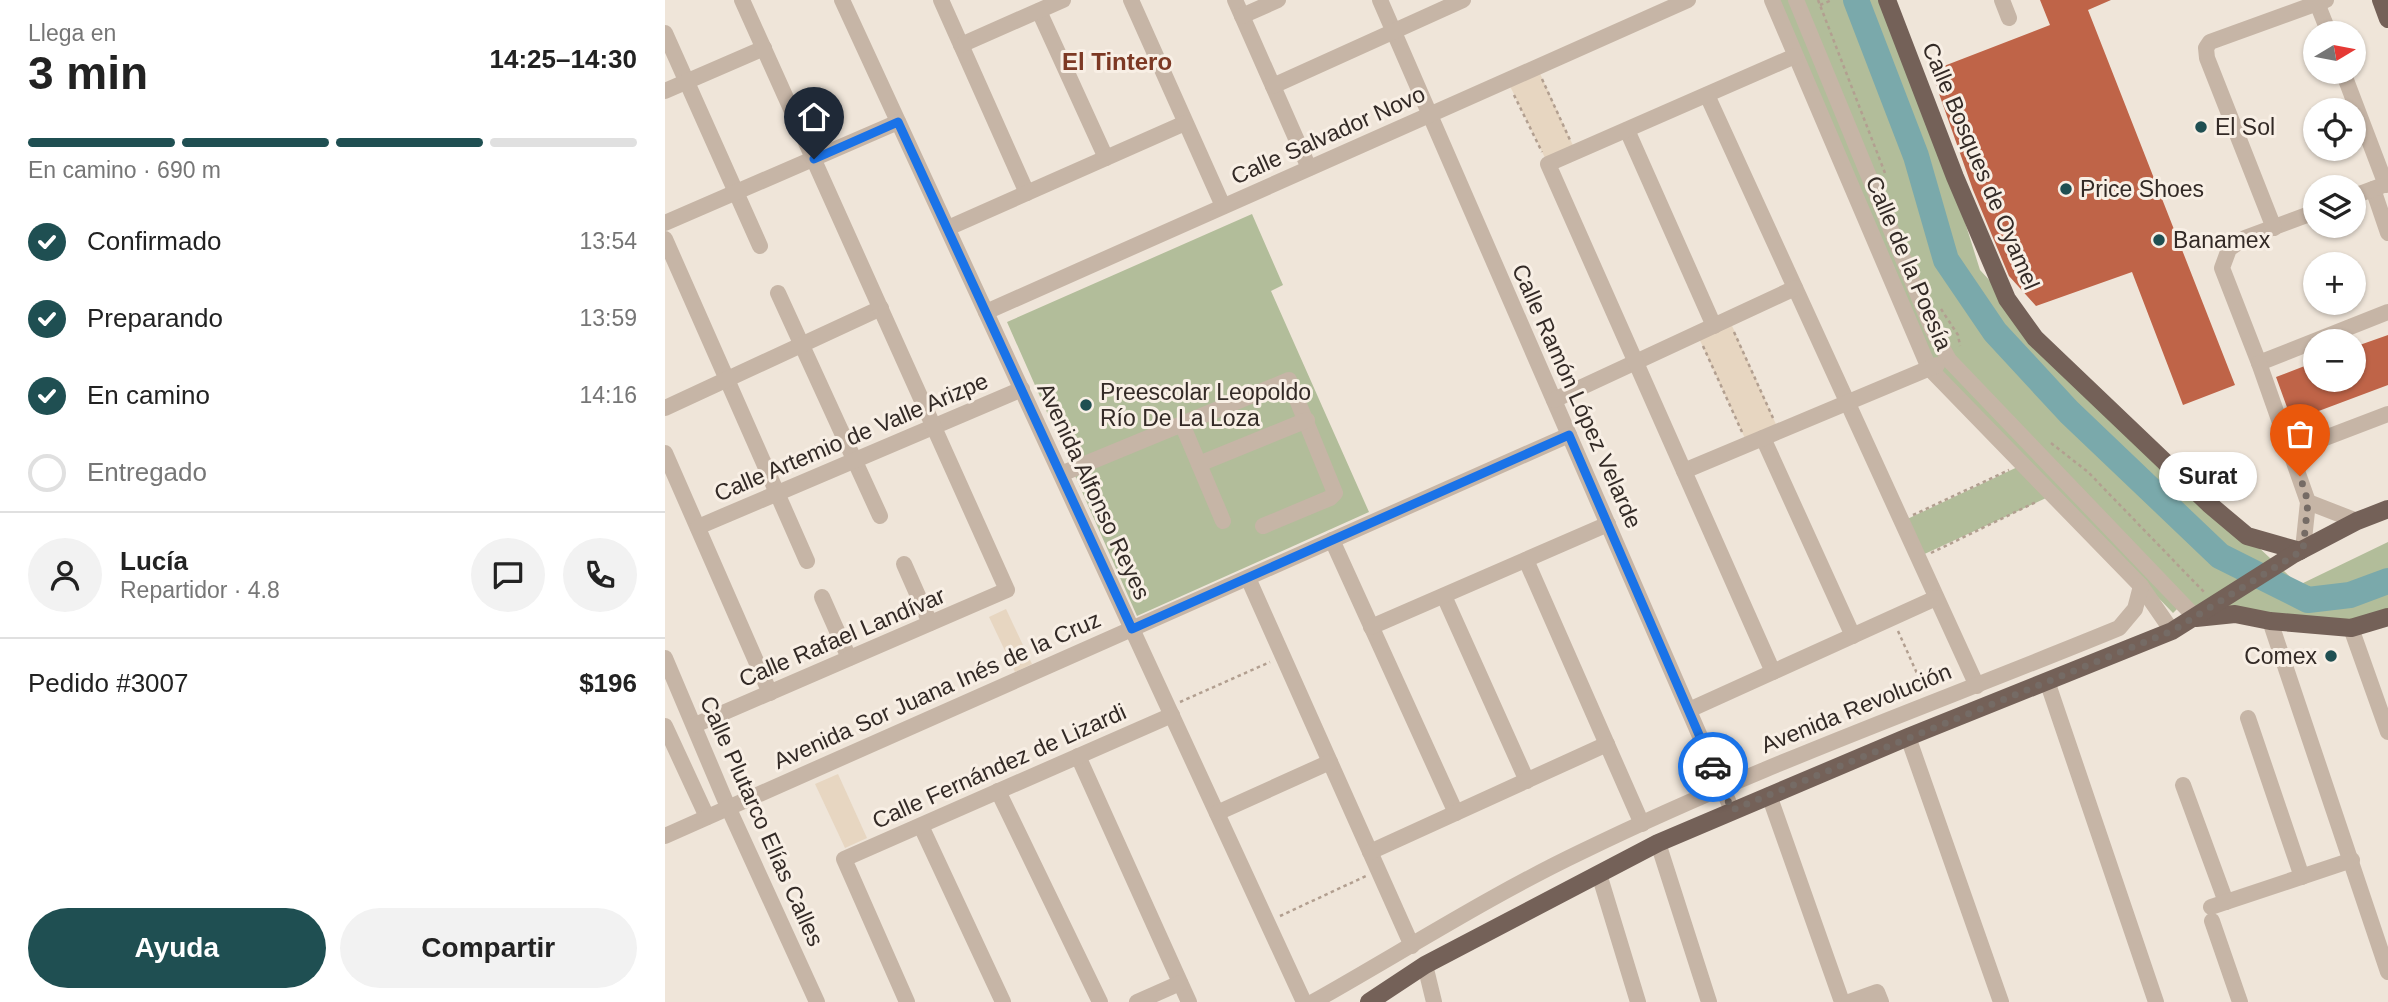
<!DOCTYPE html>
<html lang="es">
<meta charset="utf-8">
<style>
:root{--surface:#fff;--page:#f2f2f2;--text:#222;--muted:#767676;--line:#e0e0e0;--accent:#1f4f52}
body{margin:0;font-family:Helvetica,sans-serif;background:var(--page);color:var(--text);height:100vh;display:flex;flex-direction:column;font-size:26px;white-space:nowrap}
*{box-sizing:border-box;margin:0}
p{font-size:23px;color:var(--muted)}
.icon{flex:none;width:38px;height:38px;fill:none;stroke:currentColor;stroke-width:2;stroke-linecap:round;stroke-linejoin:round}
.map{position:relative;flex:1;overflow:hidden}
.panel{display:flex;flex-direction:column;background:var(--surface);width:665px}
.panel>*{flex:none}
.needle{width:46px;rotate:80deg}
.fabs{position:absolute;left:1638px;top:21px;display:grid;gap:14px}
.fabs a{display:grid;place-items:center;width:63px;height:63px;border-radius:50%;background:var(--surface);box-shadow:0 2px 5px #0004;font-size:35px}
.pin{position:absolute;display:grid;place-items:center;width:60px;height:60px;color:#fff;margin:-72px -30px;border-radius:50% 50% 50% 0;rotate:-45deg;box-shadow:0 0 7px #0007}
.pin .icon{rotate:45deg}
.courier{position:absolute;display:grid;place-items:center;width:70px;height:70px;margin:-35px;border:5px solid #1a73e8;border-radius:50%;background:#fff;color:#222;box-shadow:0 2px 9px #0007}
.bubble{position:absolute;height:49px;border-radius:24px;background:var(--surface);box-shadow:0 2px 5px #0004;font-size:23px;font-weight:700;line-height:49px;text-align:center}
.headline em{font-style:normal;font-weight:700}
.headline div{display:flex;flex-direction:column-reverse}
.headline{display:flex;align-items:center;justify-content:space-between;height:119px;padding:0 28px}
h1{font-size:46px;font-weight:700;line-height:52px}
.bar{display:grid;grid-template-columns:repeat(4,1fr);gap:10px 7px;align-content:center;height:84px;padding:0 28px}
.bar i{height:9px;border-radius:5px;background:var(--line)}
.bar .on{background:var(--accent)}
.bar p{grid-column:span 4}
.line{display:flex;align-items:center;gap:18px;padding:0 28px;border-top:2px solid var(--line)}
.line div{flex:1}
.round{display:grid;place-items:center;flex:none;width:74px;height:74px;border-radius:37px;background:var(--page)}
ol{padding:0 28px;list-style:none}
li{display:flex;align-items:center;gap:21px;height:77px}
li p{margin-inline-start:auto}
li .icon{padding:7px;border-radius:50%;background:var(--accent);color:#fff;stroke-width:4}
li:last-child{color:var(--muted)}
li i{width:38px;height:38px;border:4px solid var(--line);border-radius:50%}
.button{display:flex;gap:14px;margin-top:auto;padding:14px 28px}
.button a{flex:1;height:80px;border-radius:42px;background:var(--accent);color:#fff;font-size:28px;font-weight:700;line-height:80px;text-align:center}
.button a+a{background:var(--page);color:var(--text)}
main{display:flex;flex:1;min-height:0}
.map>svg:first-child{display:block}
</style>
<main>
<section class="panel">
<div class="headline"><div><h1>3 min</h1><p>Llega en</p></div><em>14:25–14:30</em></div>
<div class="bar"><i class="on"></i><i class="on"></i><i class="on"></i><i></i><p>En camino · 690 m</p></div>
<ol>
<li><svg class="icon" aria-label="check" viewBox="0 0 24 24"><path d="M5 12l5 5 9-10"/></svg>Confirmado<p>13:54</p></li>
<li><svg class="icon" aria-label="check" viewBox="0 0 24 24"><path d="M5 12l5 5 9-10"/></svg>Preparando<p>13:59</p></li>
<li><svg class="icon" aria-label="check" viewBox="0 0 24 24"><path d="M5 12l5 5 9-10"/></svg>En camino<p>14:16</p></li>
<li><i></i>Entregado</li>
</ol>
<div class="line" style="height:126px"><a class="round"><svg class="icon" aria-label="person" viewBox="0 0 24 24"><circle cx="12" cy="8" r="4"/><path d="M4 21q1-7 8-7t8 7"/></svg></a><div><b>Lucía</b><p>Repartidor · 4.8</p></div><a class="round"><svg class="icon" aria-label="chat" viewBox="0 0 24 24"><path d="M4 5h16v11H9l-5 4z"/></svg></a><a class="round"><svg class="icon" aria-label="phone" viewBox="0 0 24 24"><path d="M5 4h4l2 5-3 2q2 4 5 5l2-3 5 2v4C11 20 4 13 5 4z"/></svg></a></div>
<div class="line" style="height:91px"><div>Pedido #3007</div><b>$196</b></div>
<div class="button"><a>Ayuda</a><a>Compartir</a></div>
</section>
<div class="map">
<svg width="1723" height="1002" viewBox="0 0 1723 1002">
<rect width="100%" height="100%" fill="#efe5d9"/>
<!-- green -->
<g fill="#b2bd9a">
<polygon points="1113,0 1125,0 1270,340 1515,606 1508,613 1392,493 1253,557 1236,522 1361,463 1270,366"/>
<polygon points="1131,0 1218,0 1267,117 1315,270 1435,400 1634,585 1723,542 1723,617 1686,628 1531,618 1300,377 1253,294"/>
<polygon points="587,214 618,285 606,291 704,512 472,616 342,322"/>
</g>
<!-- plaza -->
<g fill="#e7d6c1">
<polygon points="872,67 911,152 883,164 842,80"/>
<polygon points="1064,319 1114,431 1083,445 1032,334"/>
<polygon points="341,609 367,664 350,672 324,617"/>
<polygon points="173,774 202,838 180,848 150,784"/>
</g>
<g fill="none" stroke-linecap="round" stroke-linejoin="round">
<!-- river -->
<polyline stroke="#7aa9ab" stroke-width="26" points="1191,0 1251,156 1281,260 1330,332 1404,412 1555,556 1643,600 1685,595 1723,581"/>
</g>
<!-- building -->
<g fill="#bf6448">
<polygon points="1375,0 1446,0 1423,10 1570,385 1518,405 1467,272 1371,306 1344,276 1308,190 1266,71 1385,25"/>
<polygon points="1723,335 1723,385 1627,421 1611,377 1650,362 1650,380 1689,380 1689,347"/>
</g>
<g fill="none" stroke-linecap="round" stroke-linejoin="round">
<!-- path -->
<g stroke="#b29f90" stroke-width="2.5" stroke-dasharray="3.5 3.5" stroke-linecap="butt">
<polyline points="1153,0 1220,173"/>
<polyline points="1155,5 1167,0"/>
<polyline points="877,79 905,140"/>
<polyline points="849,95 877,152"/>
<polyline points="1276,309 1293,335 1295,346"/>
<polyline points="1069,332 1108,418"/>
<polyline points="1038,346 1077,432"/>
<polyline points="1386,443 1423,472 1539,592"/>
<polyline points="1248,515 1344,470"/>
<polyline points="1266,553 1373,501"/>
<polyline points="1233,631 1259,689"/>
<polyline points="515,702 605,662"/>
<polyline points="615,916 701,876"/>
</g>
<!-- minor -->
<g stroke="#c6b5a6" stroke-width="16">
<polyline points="177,0 639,1002"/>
<polyline points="276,0 362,193"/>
<polyline points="466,0 558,206"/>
<polyline points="570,0 644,168"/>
<polyline points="715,0 1067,810"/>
<polyline points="1107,0 1264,368 1476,586 1507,631"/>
<polyline points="1131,0 1267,329 1284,360 1531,618"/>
<polyline points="1337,0 1344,18"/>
<polyline points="1652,3 1664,33"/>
<polyline points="374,11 441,158"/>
<polyline points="577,16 613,0"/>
<polyline points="0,33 95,246"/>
<polyline points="296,45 398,0"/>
<polyline points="1678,72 1721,185"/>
<polyline points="608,86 798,0"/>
<polyline points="0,91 99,48"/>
<polyline points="1042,95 1312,686"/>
<polyline points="962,130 1049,326"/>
<polyline points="1708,189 1723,233"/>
<polyline points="1689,196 1716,186"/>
<polyline points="1650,212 1580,238 1564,249 1557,268 1594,363 1723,312"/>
<polyline points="0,223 233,122"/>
<polyline points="283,228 520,123"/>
<polyline points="1609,228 1542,58 1541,48 1545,42 1661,0"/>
<polyline points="0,239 142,561"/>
<polyline points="113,293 215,516"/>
<polyline points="321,312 1023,0"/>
<polyline points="1594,363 1643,502 1638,549"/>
<polyline points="889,400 1130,288"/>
<polyline points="0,408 216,308"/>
<polyline points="517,424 624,380 670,493 665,498 598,526"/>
<polyline points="1098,438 1188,636"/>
<polyline points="1626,451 1723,414"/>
<polyline points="0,453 105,693"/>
<polyline points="534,464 642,420"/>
<polyline points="1019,471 1272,365"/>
<polyline points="396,474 517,424 558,521"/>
<polyline points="1643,502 1692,521"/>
<polyline points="33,527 357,389"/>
<polyline points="667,540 791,813"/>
<polyline points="861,560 977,824"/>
<polyline points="239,564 265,623"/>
<polyline points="583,578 747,946"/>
<polyline points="779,596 862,781"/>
<polyline points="157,597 184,658"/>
<polyline points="1605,621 1723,972"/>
<polyline points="706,627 943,524"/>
<polyline points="1686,628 1723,732"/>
<polyline points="0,658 63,807 152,1002"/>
<polyline points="1108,672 883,164 1130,56"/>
<polyline points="1382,681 1491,1002"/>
<polyline points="1024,710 1271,598"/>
<polyline points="1583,718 1637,877"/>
<polyline points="30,725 342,590 77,0"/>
<polyline points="0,726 42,817"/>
<polyline points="1243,737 1336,1002"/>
<polyline points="413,756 524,1002"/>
<polyline points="1518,785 1561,902"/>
<polyline points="333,791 435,1002"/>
<polyline points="1104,795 1177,1002"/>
<polyline points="552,813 665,762"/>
<polyline points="256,826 338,1002"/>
<polyline points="0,836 904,435"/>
<polyline points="993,843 1044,1002"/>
<polyline points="705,852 942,744"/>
<polyline points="934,874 973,1002"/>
<polyline points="1546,907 1687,860"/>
<polyline points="1547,921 1575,1002"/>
<polyline points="760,965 769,1002"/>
<polyline points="242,1002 179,859 507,715"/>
<polyline points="472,1002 515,983"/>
<path d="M 648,1002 C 737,952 824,896 916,852 C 1090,767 1274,702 1454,628 L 1470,609 L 1476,586"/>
<polyline points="1184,1002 1212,992 1216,1002"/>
</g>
<!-- major -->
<g stroke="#746158" stroke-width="18">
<polyline points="1222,0 1290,177 1342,299 1370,338 1544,504 1582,536 1635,551"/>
<polyline points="1716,0 1723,19"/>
<polyline points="1531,618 1570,614 1605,621 1686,628 1723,617"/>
<polyline points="704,1002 760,965 993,843 1243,737 1507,631 1629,554 1692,521 1723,509"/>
</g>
</g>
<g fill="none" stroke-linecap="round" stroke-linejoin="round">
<!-- done -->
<polyline stroke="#756b65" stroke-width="7" stroke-dasharray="0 12.6" points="1048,767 1067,810 1507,631 1638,550 1643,502 1635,476"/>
<!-- route -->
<polyline stroke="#1a73e8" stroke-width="9" points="149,159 233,122 467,629 904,435 1048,767"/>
</g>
<!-- markers -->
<g fill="#1f4f52" stroke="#f8efe5" stroke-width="2.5">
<circle cx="1536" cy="127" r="7"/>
<circle cx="1401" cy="189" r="7"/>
<circle cx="1494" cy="240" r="7"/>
<circle cx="421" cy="405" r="7"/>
<circle cx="1666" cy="656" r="7"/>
</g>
<g text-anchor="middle" stroke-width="6" stroke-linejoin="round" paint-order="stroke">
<!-- poi labels -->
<g font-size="23" fill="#332a26" stroke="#f8efe5" text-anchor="start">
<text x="1550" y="135">El Sol</text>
<text x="1415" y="197">Price Shoes</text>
<text x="1508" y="248">Banamex</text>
<text x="435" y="400">Preescolar Leopoldo<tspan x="435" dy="26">Río De La Loza</tspan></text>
<text x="1652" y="664" text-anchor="end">Comex</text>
</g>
<!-- street labels -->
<g font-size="23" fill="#332a26" stroke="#f8efe5">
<text transform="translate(663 135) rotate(-24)" y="8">Calle Salvador Novo</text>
<text transform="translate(1316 166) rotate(67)" y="8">Calle Bosques de Oyamel</text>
<text transform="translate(1244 263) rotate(67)" y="8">Calle de la Poesía</text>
<text transform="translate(912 396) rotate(66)" y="8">Calle Ramón López Velarde</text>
<text transform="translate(186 437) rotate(-23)" y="8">Calle Artemio de Valle Arizpe</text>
<text transform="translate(429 491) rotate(65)" y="8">Avenida Alfonso Reyes</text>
<text transform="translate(177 637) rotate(-23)" y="8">Calle Rafael Landívar</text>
<text transform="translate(272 690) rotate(-24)" y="8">Avenida Sor Juana Inés de la Cruz</text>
<text transform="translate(1191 708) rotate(-22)" y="8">Avenida Revolución</text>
<text transform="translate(334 766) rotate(-24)" y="8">Calle Fernández de Lizardi</text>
<text transform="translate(97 821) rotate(66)" y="8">Calle Plutarco Elías Calles</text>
</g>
<!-- neighbourhood labels -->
<g font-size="24" font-weight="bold" fill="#7d3924" stroke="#f8efe5">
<text x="452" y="70">El Tintero</text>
</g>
</g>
</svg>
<div class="fabs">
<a><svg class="needle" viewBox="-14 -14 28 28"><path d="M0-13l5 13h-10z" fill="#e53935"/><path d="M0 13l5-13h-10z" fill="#767676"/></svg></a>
<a><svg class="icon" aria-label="locate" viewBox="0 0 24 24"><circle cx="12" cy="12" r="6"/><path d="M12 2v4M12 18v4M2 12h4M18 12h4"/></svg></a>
<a><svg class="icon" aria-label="layers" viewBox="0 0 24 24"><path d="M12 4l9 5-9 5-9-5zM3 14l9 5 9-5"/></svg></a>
<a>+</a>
<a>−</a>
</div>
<div class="pin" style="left:1635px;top:476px;background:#ea580c"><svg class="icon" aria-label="bag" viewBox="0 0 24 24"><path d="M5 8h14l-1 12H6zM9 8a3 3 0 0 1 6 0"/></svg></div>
<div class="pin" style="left:149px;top:159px;background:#1f2937"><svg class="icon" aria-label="home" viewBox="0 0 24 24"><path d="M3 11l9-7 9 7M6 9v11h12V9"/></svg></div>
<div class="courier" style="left:1048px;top:767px"><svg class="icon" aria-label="car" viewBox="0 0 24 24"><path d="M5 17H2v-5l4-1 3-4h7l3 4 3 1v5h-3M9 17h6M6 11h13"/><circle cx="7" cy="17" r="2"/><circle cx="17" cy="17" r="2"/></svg></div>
<div class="bubble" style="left:1494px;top:452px;width:98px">Surat</div>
</div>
</main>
